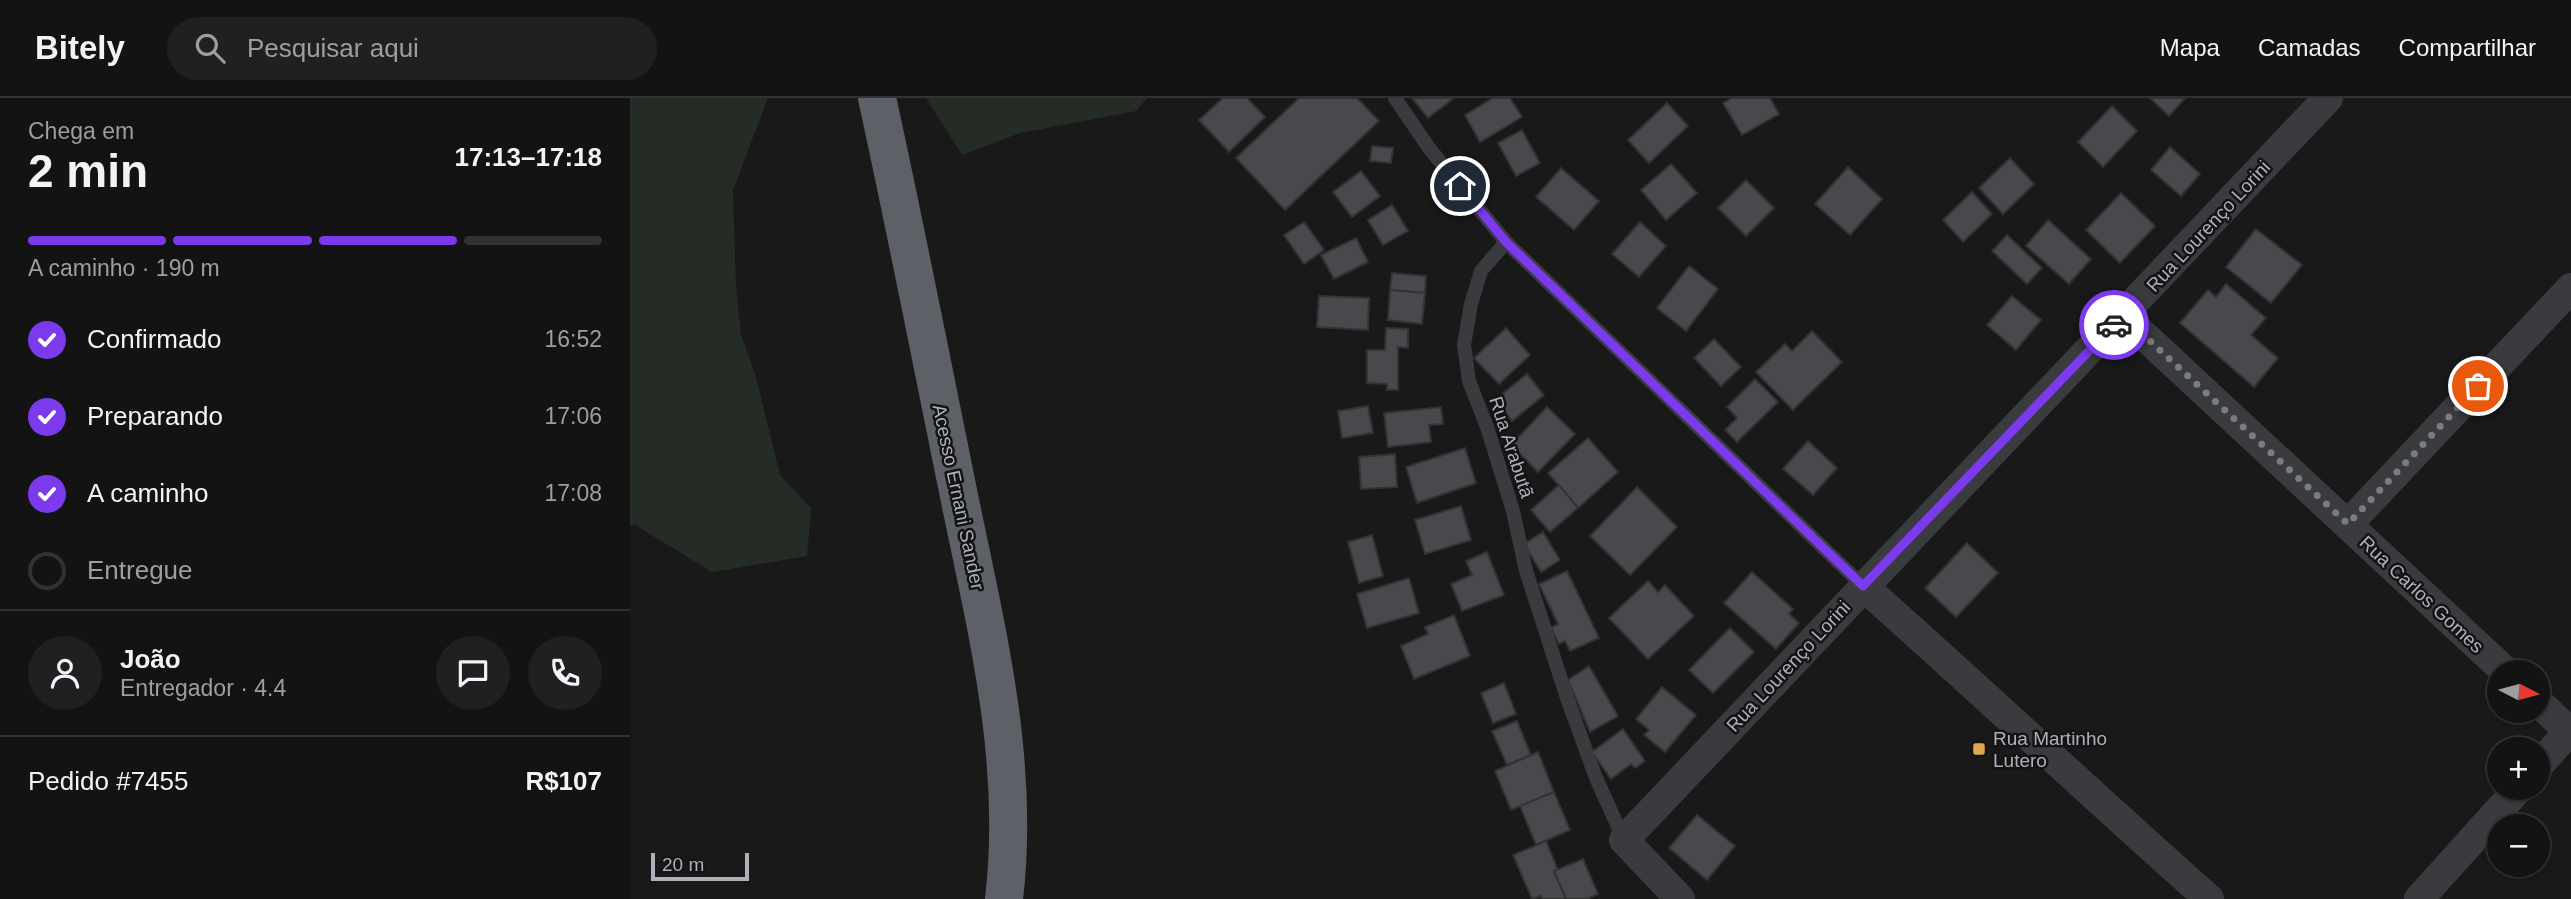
<!DOCTYPE html>
<html lang="pt">
<meta charset="utf-8">
<style>
:root{--surface:#131314;--page:#202022;--text:#f1f3f6;--muted:#9d9ea0;--line:#323234;--accent:#7c3aed}
body{margin:0;font-family:Helvetica,sans-serif;background:var(--page);color:var(--text);height:100vh;display:flex;flex-direction:column;font-size:26px;white-space:nowrap}
*{box-sizing:border-box;margin:0}
p{font-size:23px;color:var(--muted)}
.icon{flex:none;width:38px;height:38px;fill:none;stroke:currentColor;stroke-width:2;stroke-linecap:round;stroke-linejoin:round}
.map{position:relative;flex:1;overflow:hidden}
.sheet{display:flex;flex-direction:column;background:var(--surface);width:630px}
.sheet>*{flex:none}
.needle{width:46px;rotate:96deg}
.buttons{position:absolute;left:1857px;top:562px;display:grid;gap:14px}
.buttons a{display:grid;place-items:center;width:63px;height:63px;border-radius:50%;background:var(--surface);box-shadow:0 2px 5px #0004,0 0 0 2px var(--line);font-size:35px}
.scale{position:absolute;left:21px;bottom:18px;width:98px;box-sizing:border-box;padding-left:7px;border:4px solid #acb1b9;border-top:0;font-size:19px;line-height:24px;white-space:nowrap;color:#acb1b9;-webkit-text-stroke:5px #141415;paint-order:stroke}
.pin{position:absolute;display:grid;place-items:center;width:60px;height:60px;color:#fff;margin:-30px;border:4px solid #fff;border-radius:50%;box-shadow:0 2px 7px #0007}
.courier{position:absolute;display:grid;place-items:center;width:70px;height:70px;margin:-35px;border:5px solid #7c3aed;border-radius:50%;background:#fff;color:#222;box-shadow:0 2px 9px #0007}
.head em{font-style:normal;font-weight:800}
.head div{display:flex;flex-direction:column-reverse}
.head{display:flex;align-items:center;justify-content:space-between;height:119px;padding:0 28px}
h1{font-size:46px;font-weight:800;line-height:52px}
.bar{display:grid;grid-template-columns:repeat(4,1fr);gap:10px 7px;align-content:center;height:84px;padding:0 28px}
.bar i{height:9px;border-radius:5px;background:var(--line)}
.bar .on{background:var(--accent)}
.bar p{grid-column:span 4}
.line{display:flex;align-items:center;gap:18px;padding:0 28px;border-top:2px solid var(--line)}
.line div{flex:1}
.round{display:grid;place-items:center;flex:none;width:74px;height:74px;border-radius:37px;background:var(--page)}
ol{padding:0 28px;list-style:none}
li{display:flex;align-items:center;gap:21px;height:77px}
li p{margin-inline-start:auto}
li .icon{padding:7px;border-radius:50%;background:var(--accent);color:#fff;stroke-width:4}
li:last-child{color:var(--muted)}
li i{width:38px;height:38px;border:4px solid var(--line);border-radius:50%}
header{display:flex;align-items:center;gap:42px;box-sizing:border-box;height:98px;padding:0 35px;background:var(--surface);border-bottom:2px solid var(--line)}
header strong{font-size:33px}
nav{display:flex;gap:38px;margin-inline-start:auto;font-size:24px}
.search{width:490px;height:63px;background:var(--page);display:flex;align-items:center;gap:18px;box-sizing:border-box;padding:0 24px;border-radius:38px;color:var(--muted);font-size:26px}
main{display:flex;flex:1;min-height:0}
.map>svg:first-child{display:block}
</style>
<header>
<strong>Bitely</strong>
<div class="search"><svg class="icon" aria-label="search" viewBox="0 0 24 24"><circle cx="10" cy="10" r="6"/><path d="M15 15l6 6"/></svg>Pesquisar aqui</div>
<nav><a>Mapa</a><a>Camadas</a><a>Compartilhar</a></nav>
</header>
<main>
<section class="sheet">
<div class="head"><div><h1>2 min</h1><p>Chega em</p></div><em>17:13–17:18</em></div>
<div class="bar"><i class="on"></i><i class="on"></i><i class="on"></i><i></i><p>A caminho · 190 m</p></div>
<ol>
<li><svg class="icon" aria-label="check" viewBox="0 0 24 24"><path d="M5 12l5 5 9-10"/></svg>Confirmado<p>16:52</p></li>
<li><svg class="icon" aria-label="check" viewBox="0 0 24 24"><path d="M5 12l5 5 9-10"/></svg>Preparando<p>17:06</p></li>
<li><svg class="icon" aria-label="check" viewBox="0 0 24 24"><path d="M5 12l5 5 9-10"/></svg>A caminho<p>17:08</p></li>
<li><i></i>Entregue</li>
</ol>
<div class="line" style="height:126px"><a class="round"><svg class="icon" aria-label="person" viewBox="0 0 24 24"><circle cx="12" cy="8" r="4"/><path d="M4 21q1-7 8-7t8 7"/></svg></a><div><b>João</b><p>Entregador · 4.4</p></div><a class="round"><svg class="icon" aria-label="chat" viewBox="0 0 24 24"><path d="M4 5h16v11H9l-5 4z"/></svg></a><a class="round"><svg class="icon" aria-label="phone" viewBox="0 0 24 24"><path d="M5 4h4l2 5-3 2q2 4 5 5l2-3 5 2v4C11 20 4 13 5 4z"/></svg></a></div>
<div class="line" style="height:91px"><div>Pedido #7455</div><b>R$107</b></div>
</section>
<div class="map">
<svg width="1941" height="801" viewBox="0 0 1941 801">
<rect width="100%" height="100%" fill="#19191a"/>
<!-- green -->
<g fill="#252c26">
<polygon points="0,0 138,0 103,92 106,188 111,236 126,279 150,377 181,410 177,458 82,474 5,427 0,428"/>
<polygon points="296,0 517,0 506,13 390,35 332,57"/>
</g>
<!-- building -->
<g fill="#48494d" stroke="#333336" stroke-width="2">
<polygon points="593,0 617,0 635,19 599,54 569,22"/>
<polygon points="669,0 727,0 749,23 655,112 606,60"/>
<polygon points="782,0 824,0 798,20"/>
<polygon points="863,0 880,0 892,19 850,44 835,17"/>
<polygon points="1102,0 1140,0 1149,16 1112,37 1093,5"/>
<polygon points="1520,0 1555,0 1539,18"/>
<polygon points="1037,5 1058,28 1019,65 998,42"/>
<polygon points="1482,8 1507,33 1473,69 1448,44"/>
<polygon points="892,32 910,65 886,78 868,45"/>
<polygon points="742,48 763,50 761,65 740,63"/>
<polygon points="1540,49 1570,76 1551,98 1521,72"/>
<polygon points="1380,60 1404,86 1373,116 1349,90"/>
<polygon points="1041,66 1067,95 1036,122 1011,92"/>
<polygon points="1218,69 1252,101 1220,137 1185,106"/>
<polygon points="931,70 969,103 944,132 906,99"/>
<polygon points="731,73 750,98 722,119 703,94"/>
<polygon points="1116,82 1144,110 1116,138 1088,110"/>
<polygon points="1342,94 1362,116 1333,144 1313,122"/>
<polygon points="1491,95 1525,128 1490,165 1456,132"/>
<polygon points="762,107 778,133 753,147 738,122"/>
<polygon points="1418,122 1461,161 1439,186 1396,148"/>
<polygon points="674,124 694,152 674,166 654,137"/>
<polygon points="1010,124 1036,148 1009,179 982,156"/>
<polygon points="1626,131 1672,167 1641,205 1596,169"/>
<polygon points="1377,137 1412,170 1397,186 1362,153"/>
<polygon points="726,140 738,164 704,181 691,157"/>
<polygon points="1059,168 1088,191 1056,233 1027,210"/>
<polygon points="762,175 796,178 795,195 760,192"/>
<polygon points="1596,186 1636,220 1621,237 1648,260 1624,289 1550,225 1578,192 1586,199"/>
<polygon points="760,192 795,195 792,226 758,222"/>
<polygon points="689,198 739,200 738,232 687,229"/>
<polygon points="1382,198 1411,222 1386,252 1357,227"/>
<polygon points="756,230 778,231 778,250 768,249 768,292 757,292 757,286 737,285 737,252 755,252"/>
<polygon points="876,230 900,257 869,286 844,260"/>
<polygon points="1182,233 1212,264 1163,312 1126,274 1155,246 1162,253"/>
<polygon points="1084,241 1111,269 1091,288 1064,260"/>
<polygon points="897,276 914,297 882,323 865,302"/>
<polygon points="1125,281 1148,304 1107,344 1095,332 1107,320 1097,309"/>
<polygon points="738,308 743,335 712,340 708,313"/>
<polygon points="811,309 813,326 799,327 801,344 758,349 754,315"/>
<polygon points="917,309 945,336 908,374 881,347"/>
<polygon points="958,340 988,374 948,410 918,375"/>
<polygon points="1178,343 1207,370 1183,397 1153,371"/>
<polygon points="835,350 846,385 787,405 776,369"/>
<polygon points="765,356 767,389 731,391 729,359"/>
<polygon points="929,387 948,410 920,434 901,412"/>
<polygon points="1007,389 1047,429 1000,477 960,438"/>
<polygon points="831,408 841,442 795,456 785,422"/>
<polygon points="913,434 930,462 911,474 894,446"/>
<polygon points="742,437 753,478 729,485 718,444"/>
<polygon points="1337,445 1368,475 1326,519 1295,490"/>
<polygon points="857,454 874,497 832,513 821,486 842,477 836,463"/>
<polygon points="937,473 969,540 940,553 935,543 929,546 921,530 928,526 909,486"/>
<polygon points="1122,474 1163,511 1159,516 1169,525 1146,551 1094,505"/>
<polygon points="779,480 789,515 737,530 727,496"/>
<polygon points="1018,483 1028,494 1035,487 1064,518 1018,561 979,520"/>
<polygon points="824,517 840,558 784,581 771,548 798,536 795,529"/>
<polygon points="1100,530 1124,554 1083,595 1059,572"/>
<polygon points="959,568 988,618 960,634 938,582"/>
<polygon points="874,585 886,616 863,625 851,595"/>
<polygon points="1032,589 1066,617 1035,654 1014,637 1019,632 1006,621"/>
<polygon points="887,623 901,657 877,667 862,633"/>
<polygon points="993,631 1015,663 1005,670 1001,666 981,681 962,654"/>
<polygon points="908,654 924,694 881,712 865,673"/>
<polygon points="924,694 940,732 906,747 890,708"/>
<polygon points="1067,717 1105,748 1077,782 1039,750"/>
<polygon points="916,743 928,772 924,773 936,801 912,801 911,798 902,801 883,757"/>
<polygon points="953,761 968,796 957,801 936,801 924,773"/>
</g>
<g fill="none" stroke-linecap="round" stroke-linejoin="round">
<!-- service -->
<g stroke="#3a3b3f" stroke-width="14">
<polyline points="765,0 799,50 876,144 1233,488"/>
<polyline points="876,144 851,173 841,206 834,247 839,283 857,329 883,413 896,473 937,600 966,680 994,742"/>
</g>
<!-- minor -->
<g stroke="#3a3b3f" stroke-width="30">
<polyline points="1493,218 1876,574"/>
<polyline points="1718,426 1941,190"/>
<path d="M 1233,488 C 1349,591 1463,698 1579,801"/>
<polyline points="1908,604 1941,635"/>
<polyline points="1908,668 1941,631"/>
<polyline points="1050,801 994,742 1698,0"/>
<polyline points="1789,801 1889,690"/>
</g>
<!-- trunk -->
<path stroke="#5e6067" stroke-width="38" d="M 247,0 C 275,127 300,256 326,383 C 354,523 391,658 374,801"/>
</g>
<g fill="none" stroke-linecap="round" stroke-linejoin="round">
<!-- done -->
<polyline stroke="#797c81" stroke-width="7" stroke-dasharray="0 12.6" points="1484,227 1493,218 1718,426 1848,288"/>
<!-- route -->
<polyline stroke="#7c3aed" stroke-width="9" points="830,88 876,144 1233,488 1484,227"/>
</g>
<!-- markers -->
<rect fill="#dfa84c" stroke="#141415" stroke-width="2.5" x="1342" y="644" width="14" height="14" rx="3.5"/>
<g text-anchor="middle" stroke-width="5" stroke-linejoin="round" paint-order="stroke">
<!-- street labels -->
<g font-size="19" fill="#acb1b9" stroke="#141415">
<text transform="translate(1578 128) rotate(-47)" y="7">Rua Lourenço Lorini</text>
<text transform="translate(882 349) rotate(72)" y="7">Rua Arabutã</text>
<text transform="translate(329 399) rotate(78)" y="7">Acesso Ernani Sander</text>
<text transform="translate(1792 496) rotate(43)" y="7">Rua Carlos Gomes</text>
<text transform="translate(1158 568) rotate(-47)" y="7">Rua Lourenço Lorini</text>
</g>
<!-- poi labels -->
<g font-size="19" fill="#acb1b9" stroke="#141415" text-anchor="start">
<text x="1363" y="647">Rua Martinho<tspan x="1363" dy="22">Lutero</tspan></text>
</g>
</g>
</svg>
<div class="buttons">
<a><svg class="needle" viewBox="-14 -14 28 28"><path d="M0-13l5 13h-10z" fill="#e53935"/><path d="M0 13l5-13h-10z" fill="#9d9ea0"/></svg></a>
<a>+</a>
<a>−</a>
</div>
<div class="scale">20 m</div>
<div class="pin" style="left:1848px;top:288px;background:#ea580c"><svg class="icon" aria-label="bag" viewBox="0 0 24 24"><path d="M5 8h14l-1 12H6zM9 8a3 3 0 0 1 6 0"/></svg></div>
<div class="pin" style="left:830px;top:88px;background:#1f2937"><svg class="icon" aria-label="home" viewBox="0 0 24 24"><path d="M3 11l9-7 9 7M6 9v11h12V9"/></svg></div>
<div class="courier" style="left:1484px;top:227px"><svg class="icon" aria-label="car" viewBox="0 0 24 24"><path d="M5 17H2v-5l4-1 3-4h7l3 4 3 1v5h-3M9 17h6M6 11h13"/><circle cx="7" cy="17" r="2"/><circle cx="17" cy="17" r="2"/></svg></div>
</div>
</main>
